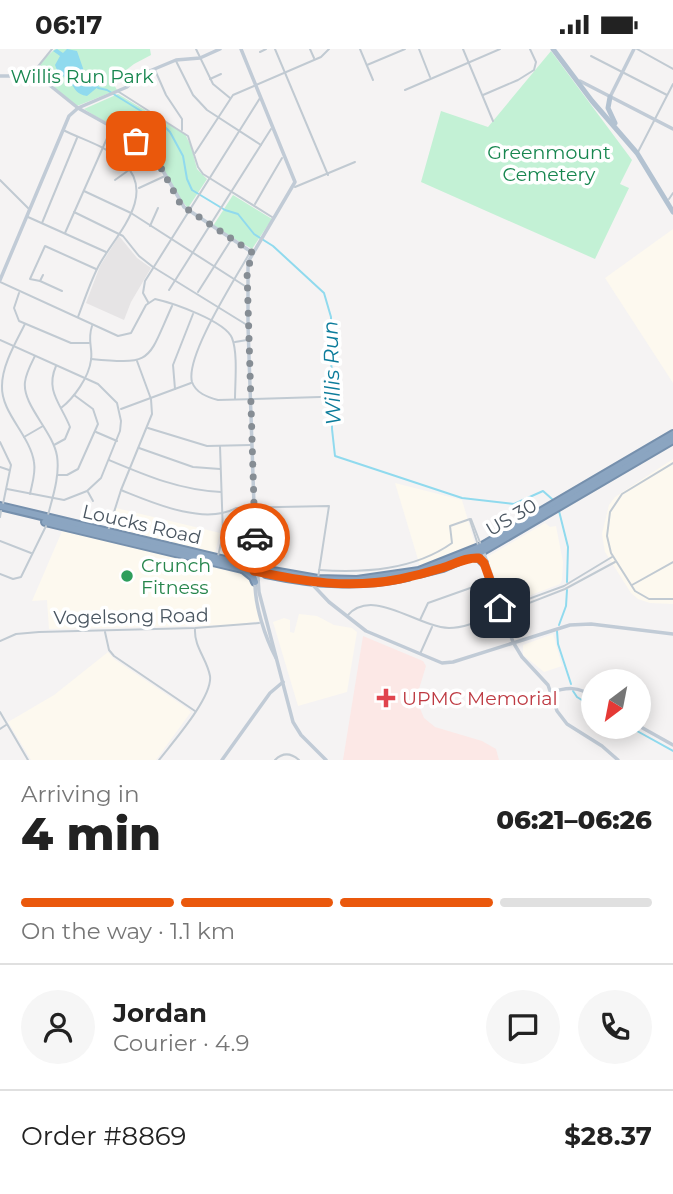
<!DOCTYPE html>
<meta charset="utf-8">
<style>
:root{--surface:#fff;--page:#f6f6f6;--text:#222;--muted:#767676;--line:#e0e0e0;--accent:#ea580c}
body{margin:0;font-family:Montserrat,sans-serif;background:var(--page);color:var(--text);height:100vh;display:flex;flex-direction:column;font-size:26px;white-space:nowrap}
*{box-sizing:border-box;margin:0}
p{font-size:23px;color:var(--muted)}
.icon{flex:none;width:38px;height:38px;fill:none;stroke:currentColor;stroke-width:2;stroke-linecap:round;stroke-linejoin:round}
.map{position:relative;height:711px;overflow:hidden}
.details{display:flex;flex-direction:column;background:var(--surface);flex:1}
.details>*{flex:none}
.needle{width:46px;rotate:212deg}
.controls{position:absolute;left:581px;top:620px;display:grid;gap:14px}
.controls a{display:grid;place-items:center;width:70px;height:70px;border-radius:50%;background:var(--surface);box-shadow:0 4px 18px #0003;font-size:35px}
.pin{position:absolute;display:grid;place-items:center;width:60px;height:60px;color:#fff;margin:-30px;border-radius:14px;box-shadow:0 4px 10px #0006}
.courier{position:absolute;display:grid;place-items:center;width:70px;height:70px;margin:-35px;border:5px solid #ea580c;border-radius:50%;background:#fff;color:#222;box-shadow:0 2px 9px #0007}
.overview em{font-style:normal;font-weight:800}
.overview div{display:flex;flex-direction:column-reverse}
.overview{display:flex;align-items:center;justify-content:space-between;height:119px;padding:0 21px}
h1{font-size:46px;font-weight:800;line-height:52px}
.bar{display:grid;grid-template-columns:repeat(4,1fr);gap:10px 7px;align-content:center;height:84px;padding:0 21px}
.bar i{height:9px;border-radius:5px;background:var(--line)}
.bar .current{background:var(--accent)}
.bar p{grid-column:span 4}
.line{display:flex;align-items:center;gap:18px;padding:0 21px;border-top:2px solid var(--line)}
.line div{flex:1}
.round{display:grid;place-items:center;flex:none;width:74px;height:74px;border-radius:37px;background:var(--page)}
.status{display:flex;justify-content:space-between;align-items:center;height:49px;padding:0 35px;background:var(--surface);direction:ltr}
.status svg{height:19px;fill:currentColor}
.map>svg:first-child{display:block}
</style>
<div class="status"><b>06:17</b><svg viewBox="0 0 49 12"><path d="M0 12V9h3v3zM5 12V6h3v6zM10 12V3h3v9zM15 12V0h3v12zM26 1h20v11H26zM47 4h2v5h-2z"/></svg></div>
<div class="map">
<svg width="673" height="711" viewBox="0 0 673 711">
<rect width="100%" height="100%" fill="#f5f3f3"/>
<!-- commercial -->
<g fill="#fdf9ef">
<polygon points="673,180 673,334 605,229"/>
<polygon points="673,410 673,555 650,554 638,550 631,544 605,503 602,485 609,456 615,448"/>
<polygon points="395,434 462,451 475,495 472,499 420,517"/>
<polygon points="116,459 220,484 215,504 111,480"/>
<polygon points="235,462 250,462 250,510 247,513 221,507 224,489 225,468"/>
<polygon points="545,474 550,478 556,477 563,513 562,531 560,535 505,556 487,508"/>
<polygon points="63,480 246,524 252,530 260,572 234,576 49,580 47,551 32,552"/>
<polygon points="299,565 317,567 334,576 352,579 357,583 347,643 298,657 273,573 284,569 290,571 290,583 294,584"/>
<polygon points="553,585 562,617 544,623 523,606 523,596"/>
<polygon points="108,603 114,610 188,660 191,663 156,711 31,711 8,673 54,646"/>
</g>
<!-- education -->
<polygon fill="#e6e4e5" points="119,187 137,209 151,219 131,253 124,271 86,254 100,217"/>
<!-- medical -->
<polygon fill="#fce8e6" points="363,587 423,612 426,617 419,640 419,657 424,669 435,678 482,692 496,700 499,711 343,711"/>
<!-- green -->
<g fill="#c3f1d5">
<path d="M 55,0 L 150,0 L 151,6 L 134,15 L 112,32 L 117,41 L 77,57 C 72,53 39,26 38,23 C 37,15 50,5 55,0 Z"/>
<polygon points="551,2 632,111 620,135 629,139 595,210 421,133 441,62 488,78"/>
<path d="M 118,45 L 185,85 L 191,97 L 197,120 L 207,130 L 188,159 C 175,146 168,124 156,109 C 137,84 109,77 84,60 Z"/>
<polygon points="233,146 272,170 252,200 213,177"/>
</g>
<!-- water -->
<path fill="#90daee" d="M 57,0 L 63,4 L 67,0 L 77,2 L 85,25 L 99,37 L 87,47 C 76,45 76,41 70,33 C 64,26 58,26 55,16 L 60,7 L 53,2 Z"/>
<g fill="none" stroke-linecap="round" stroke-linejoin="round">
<!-- stream -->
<g stroke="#90daee" stroke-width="2">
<polyline points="98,39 107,41 162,75 170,83 183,107 187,130 192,141 225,161 238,165 254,185 273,197 324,244 331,268 332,380 335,407 462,449 514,455 543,442 552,450"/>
<polyline points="559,462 568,498 567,533"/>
<polyline points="559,576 566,557 567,541"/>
<polyline points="557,582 558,595 571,635"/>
<polyline points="573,642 577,648 593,658"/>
<polyline points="628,677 673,702"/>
</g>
<defs>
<g id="highway">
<polyline points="0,457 267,521 318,530 357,531 419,522 482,497 673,385"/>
<polyline points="45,473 242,520"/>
<polyline points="473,508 479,509 484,514"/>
<polyline points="246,516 250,514 253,504"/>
<polyline points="243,520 253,528 255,533"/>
<path d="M 266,525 C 314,535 360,539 408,528"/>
<polyline points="419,525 443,519 483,502 673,391"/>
</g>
</defs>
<!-- highway casing -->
<use href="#highway" stroke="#7690ad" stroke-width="10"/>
<!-- street -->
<g stroke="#c1cad2" stroke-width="2">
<polyline points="196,0 213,35 230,49"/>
<polyline points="275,0 328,126"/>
<polyline points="310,0 314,9"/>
<polyline points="360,0 373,31"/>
<polyline points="419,0 430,28"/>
<polyline points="463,0 493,72"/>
<polyline points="637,0 673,20"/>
<polyline points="260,3 266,0"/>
<polyline points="591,7 667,46"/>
<polyline points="176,12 193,46 207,61 261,96"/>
<polyline points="367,16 405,0"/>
<polyline points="38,18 40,29"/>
<polyline points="155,21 166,46 182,70 182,81"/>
<polyline points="31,26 52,0"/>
<polyline points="210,30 221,25"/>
<polyline points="405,41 500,0"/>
<polyline points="119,43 188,87 198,118 203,125 272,168"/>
<polyline points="483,46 518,31 534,21 536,13 530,0"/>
<path d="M 63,81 C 83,91 109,98 124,114 C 158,148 114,187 98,218 C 90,234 84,252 78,268"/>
<polyline points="638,103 673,35"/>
<polyline points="195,104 233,46 321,8 329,0"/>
<polyline points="0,131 29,160"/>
<polyline points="115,131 129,121"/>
<polyline points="295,138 355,113"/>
<polyline points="139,139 165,127"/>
<polyline points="84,142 131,164 248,239"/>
<polyline points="669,150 673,144"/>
<polyline points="255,155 282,109"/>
<polyline points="74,163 123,187 139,207 153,218 247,276"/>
<polyline points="28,168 106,203"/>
<polyline points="42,174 77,89"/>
<polyline points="150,177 158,159"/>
<polyline points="65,184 112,78"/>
<path d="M 249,205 C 236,229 185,307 192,333 C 196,344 207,348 218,351 L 320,348"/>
<polyline points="43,226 40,232 62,242"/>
<polyline points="40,232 30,230 45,197 96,220"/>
<path d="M 0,233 L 118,287 L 131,284 L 146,256 L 155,250 C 173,254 225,272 232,289 C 238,304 235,334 235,350"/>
<polyline points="169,241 271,80"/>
<polyline points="198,243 231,191"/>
<polyline points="19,244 14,259 19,272 71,294 89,294"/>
<polyline points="148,253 143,244 145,232 260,49"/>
<path d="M 25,275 C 16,293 2,316 2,337 C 1,364 30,386 34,413 C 36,424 32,435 30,445"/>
<polyline points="0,291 98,335 117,354 121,372 120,382 101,429 87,442 64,451 7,440"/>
<polyline points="235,293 247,291"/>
<path d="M 35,307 C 31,315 26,324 25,333 C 22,356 53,382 57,407 C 60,426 53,447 48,466"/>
<path d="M 91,310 C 154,316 147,312 172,257"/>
<polyline points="175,340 173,316 193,265"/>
<path d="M 61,359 C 74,349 89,328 91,311 C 93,299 87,292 92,277"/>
<polyline points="121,360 191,334"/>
<polyline points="148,379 207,397 251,396"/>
<polyline points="96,383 117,392"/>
<polyline points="24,388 43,377"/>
<polyline points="0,393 11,416 3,455"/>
<path d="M 54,396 L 65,390 L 70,378 C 61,355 45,342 56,317"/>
<polyline points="139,399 193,418 220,420"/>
<path d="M 109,411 C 147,427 180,441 221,443"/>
<polyline points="673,414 622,445 610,463 607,487 611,504 635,542 649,550 673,550"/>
<polyline points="0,418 9,421"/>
<polyline points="58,426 67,426 78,420 98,375 93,360 74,346"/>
<path d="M 121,441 C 151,453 204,477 236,459 L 329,457 L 318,529"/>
<polyline points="88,443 93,452"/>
<polyline points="0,468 1,462"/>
<polyline points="471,470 481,496"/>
<polyline points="470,471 478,496"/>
<polyline points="108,482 121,441 152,365 151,350 137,312"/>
<polyline points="0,492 31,504"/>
<polyline points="218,507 223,486 220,397"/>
<path d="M 319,521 C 365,524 414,521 452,494 L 450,477 L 470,470"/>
<polyline points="0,525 13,530 21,528 46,477"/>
<polyline points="632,536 673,513"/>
<polyline points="504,559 564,537 612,508"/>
<polyline points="506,563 565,540 615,513"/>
<path d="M 347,567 C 372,537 417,578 449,579 C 466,579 486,569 502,563"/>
<polyline points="420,571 428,554 490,532"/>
<polyline points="105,583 109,601 114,607 195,662"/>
<polyline points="0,592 16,585 39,583 195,579 259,574"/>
<polyline points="420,605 432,578"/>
<polyline points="0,663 28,711"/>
<polyline points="0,680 6,676"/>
<path d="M 159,711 C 172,694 213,648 210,627 C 207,610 194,598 195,580"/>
<path d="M 275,711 C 283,703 291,704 299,711"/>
</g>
<!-- secondary -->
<g stroke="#c1cbd6" stroke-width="3.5">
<polyline points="241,0 295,133 248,213 248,277 255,487 254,506"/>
<polyline points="0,27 30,27 42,30 78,59 132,89 159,115 184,158 253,204"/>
<polyline points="580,32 673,80"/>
<polyline points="610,48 634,0"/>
<polyline points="0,231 69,67 78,59 127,38 140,26 176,11 200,9 220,0"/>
<polyline points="255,488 259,543 293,673 301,686 326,711"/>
<polyline points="483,502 509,576 509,580"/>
<polyline points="484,514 513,593 522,608 548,636 557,662 567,675 602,697 618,711"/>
<path d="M 255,534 C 255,557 265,588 276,609"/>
<polyline points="311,534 329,553 366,582 442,614 453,613 570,576 591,575 673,585"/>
<path d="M 550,644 C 566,638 579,637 593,648"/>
<polyline points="639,677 673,696"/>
<polyline points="222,711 270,644 283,633"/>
</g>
<!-- primary -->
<g stroke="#b3c2d1" stroke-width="5">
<polyline points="553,0 592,52 637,104 673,163"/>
<polyline points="610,48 608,59 615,74"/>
</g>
<!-- highway -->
<use href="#highway" stroke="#8ba5c1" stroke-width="6"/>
</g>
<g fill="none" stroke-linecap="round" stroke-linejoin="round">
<!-- done -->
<polyline stroke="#868d94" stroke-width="7" stroke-dasharray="0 12.6" points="136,92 159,115 181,156 253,204 247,222 255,489"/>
<!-- route -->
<path stroke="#ea580c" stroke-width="9" d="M 255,489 L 254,522 C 303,533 350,540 400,530 C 414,527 429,523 442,519 C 455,515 466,508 479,509 L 484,514 L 500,559"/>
</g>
<!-- markers -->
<circle fill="#2e9e5b" stroke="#fff" stroke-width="2.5" cx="127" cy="527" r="7"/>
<path fill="#e0444e" stroke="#fff" stroke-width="2.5" d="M382.5 638.5h7v7h7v7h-7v7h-7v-7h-7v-7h7z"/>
<g text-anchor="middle" stroke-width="7" stroke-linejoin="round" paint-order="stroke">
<!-- park labels -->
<g font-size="19" fill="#17864f" stroke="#fff">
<text x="82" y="34">Willis Run Park</text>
<text x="549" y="110">Greenmount<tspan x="549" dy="22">Cemetery</tspan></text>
</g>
<!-- street labels -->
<g font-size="19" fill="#4a5661" stroke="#fff">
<text transform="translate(511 468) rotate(-30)" y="7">US 30</text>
<text transform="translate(142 475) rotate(13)" y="7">Loucks Road</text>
<text transform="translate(131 567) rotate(-1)" y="7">Vogelsong Road</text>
</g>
<!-- leisure labels -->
<g font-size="19" fill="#27864d" stroke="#fff" text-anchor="start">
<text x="141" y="523">Crunch<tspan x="141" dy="22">Fitness</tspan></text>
</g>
<!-- health labels -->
<g font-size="19" fill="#be3a42" stroke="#fff" text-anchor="start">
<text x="402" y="656">UPMC Memorial</text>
</g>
<!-- water labels -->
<g font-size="21" font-style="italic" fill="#0c7c9b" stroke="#fff">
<text transform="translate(332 324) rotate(-92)" y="7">Willis Run</text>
</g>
</g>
</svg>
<div class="controls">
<a><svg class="needle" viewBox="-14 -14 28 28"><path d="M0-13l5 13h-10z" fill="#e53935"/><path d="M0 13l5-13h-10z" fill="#767676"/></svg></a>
</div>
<div class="pin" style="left:136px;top:92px;background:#ea580c"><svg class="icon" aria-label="bag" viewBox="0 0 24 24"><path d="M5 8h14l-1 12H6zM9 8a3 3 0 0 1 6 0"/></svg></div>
<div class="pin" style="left:500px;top:559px;background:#1f2937"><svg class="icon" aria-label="home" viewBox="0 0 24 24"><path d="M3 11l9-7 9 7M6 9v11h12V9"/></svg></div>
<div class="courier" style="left:255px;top:489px"><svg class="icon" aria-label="car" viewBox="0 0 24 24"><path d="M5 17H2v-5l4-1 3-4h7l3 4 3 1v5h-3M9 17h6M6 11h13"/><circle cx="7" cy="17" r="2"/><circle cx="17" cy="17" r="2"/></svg></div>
</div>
<section class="details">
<div class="overview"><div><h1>4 min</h1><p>Arriving in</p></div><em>06:21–06:26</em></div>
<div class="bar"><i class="current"></i><i class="current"></i><i class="current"></i><i></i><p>On the way · 1.1 km</p></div>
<div class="line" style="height:126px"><a class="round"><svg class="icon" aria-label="person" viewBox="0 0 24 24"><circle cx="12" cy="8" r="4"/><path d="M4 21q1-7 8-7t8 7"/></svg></a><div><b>Jordan</b><p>Courier · 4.9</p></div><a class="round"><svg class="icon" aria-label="chat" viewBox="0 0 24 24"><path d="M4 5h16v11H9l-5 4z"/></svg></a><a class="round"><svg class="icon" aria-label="phone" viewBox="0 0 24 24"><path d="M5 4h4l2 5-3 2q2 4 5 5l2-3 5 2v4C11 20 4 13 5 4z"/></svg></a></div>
<div class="line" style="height:91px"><div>Order #8869</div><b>$28.37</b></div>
</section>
